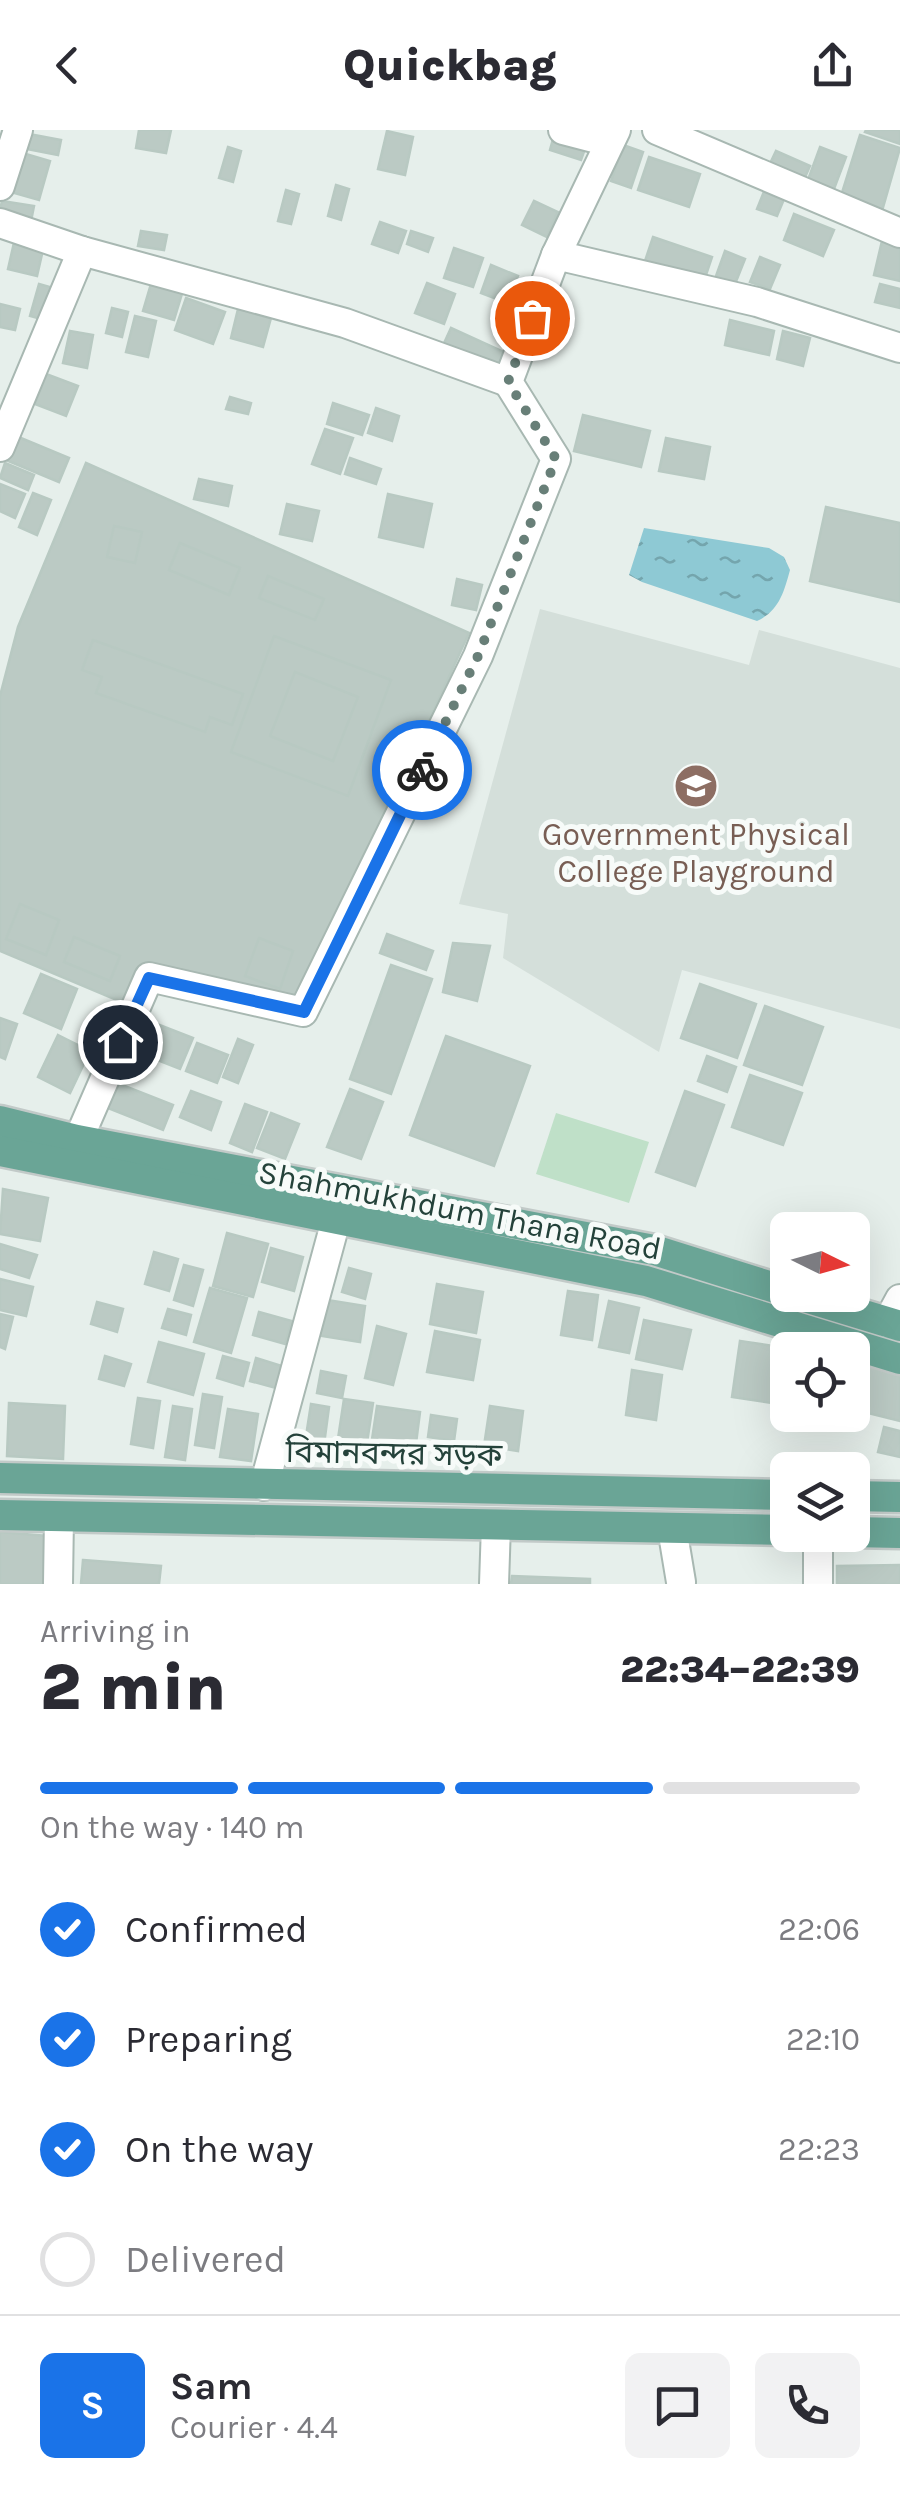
<!DOCTYPE html>
<meta charset="utf-8">
<style>
:root{--surface:#fff;--page:#f2f2f3;--text:#2b2b33;--muted:#7c7c81;--line:#e1e1e2;--accent:#1a73e8}
body{margin:0;font-family:Karla,"Noto Sans Bengali",sans-serif;background:var(--page);color:var(--text);height:100vh;display:flex;flex-direction:column;font-size:38px;white-space:nowrap}
*{box-sizing:border-box;margin:0}
p{font-size:32px;color:var(--muted)}
.icon{flex:none;width:55px;height:55px;fill:none;stroke:currentColor;stroke-width:2;stroke-linecap:round;stroke-linejoin:round}
.map{position:relative;height:1454px;overflow:hidden}
.details{display:flex;flex-direction:column;background:var(--surface);flex:1}
.details>*{flex:none}
.needle{width:65px;rotate:95deg}
.tools{position:absolute;left:770px;top:1082px;display:grid;gap:20px}
.tools a{display:grid;place-items:center;width:100px;height:100px;border-radius:15px;background:var(--surface);box-shadow:0 10px 40px #0002;font-size:50px}
.pin{position:absolute;display:grid;place-items:center;width:85px;height:85px;color:#fff;margin:-42px;border:5px solid #fff;border-radius:50%;box-shadow:0 2px 10px #0007}
.courier{position:absolute;display:grid;place-items:center;width:100px;height:100px;margin:-50px;border:8px solid #1a73e8;border-radius:50%;background:#fff;color:#222;box-shadow:0 2px 12px #0007}
.head em{font-style:normal;font-weight:800}
.head div{display:flex;flex-direction:column-reverse}
.head{display:flex;align-items:center;justify-content:space-between;height:170px;padding:0 40px}
h1{font-size:65px;font-weight:800;line-height:75px}
.bar{display:grid;grid-template-columns:repeat(4,1fr);gap:15px 10px;align-content:center;height:120px;padding:0 40px}
.bar i{height:12px;border-radius:8px;background:var(--line)}
.bar .selected{background:var(--accent)}
.bar p{grid-column:span 4}
.line{display:flex;align-items:center;gap:25px;padding:0 40px;border-top:2px solid var(--line)}
.line div{flex:1}
.round{display:grid;place-items:center;flex:none;width:105px;height:105px;border-radius:15px;background:var(--page)}
ol{padding:0 40px;list-style:none}
li{display:flex;align-items:center;gap:30px;height:110px}
li p{margin-inline-start:auto}
li .icon{padding:10px;border-radius:50%;background:var(--accent);color:#fff;stroke-width:4}
li:last-child{color:var(--muted)}
li i{width:55px;height:55px;border:5px solid var(--line);border-radius:50%}
header{display:flex;justify-content:space-between;align-items:center;height:130px;padding:0 40px;background:var(--surface);font-size:45px;font-weight:800}
.map>svg:first-child{display:block}
</style>
<header><svg class="icon" aria-label="back" viewBox="0 0 24 24"><path d="M15 5l-7 7 7 7"/></svg>Quickbag<svg class="icon" aria-label="share" viewBox="0 0 24 24"><path d="M12 15V3M7 8l5-5 5 5M5 13v7h14v-7"/></svg></header>
<div class="map">
<svg width="900" height="1454" viewBox="0 0 900 1454">
<defs>
<pattern id="water-ripples" width="26" height="14" patternUnits="userSpaceOnUse" patternTransform="scale(2.5)"><rect width="26" height="14" fill="#8ec9d4"/><path d="M2 4q2-2 4 0t4 0M15 11q2-2 4 0t4 0" fill="none" stroke="#74a5ad"/></pattern>
</defs>
<rect width="100%" height="100%" fill="#e6efeb"/>
<!-- built -->
<polygon fill="#d4dfda" points="540,479 749,535 759,500 900,538 900,899 682,840 659,922 503,828 508,784 459,774"/>
<!-- pitch -->
<polygon fill="#bfe0c8" points="556,983 649,1012 629,1073 536,1044"/>
<!-- water -->
<path fill="url(#water-ripples)" d="M 644,398 L 769,418 L 784,427 L 790,440 C 784,462 779,481 757,491 L 642,452 L 629,445 Z"/>
<!-- building -->
<g fill="#bbcac4" stroke="#b8c9c2" stroke-width="2.5" fill-rule="evenodd">
<polygon points="139,0 171,0 166,23 136,18"/>
<polygon points="866,0 900,0 900,14 865,2"/>
<polygon points="387,1 413,7 405,45 378,39"/>
<polygon points="555,2 587,13 581,30 550,20"/>
<polygon points="29,4 61,10 58,25 27,19"/>
<polygon points="860,5 900,18 878,95 836,82"/>
<polygon points="623,15 643,22 631,58 611,51"/>
<polygon points="228,17 241,21 233,52 219,48"/>
<polygon points="820,17 846,27 831,67 805,58"/>
<polygon points="776,21 810,36 802,54 768,38"/>
<polygon points="19,22 50,31 39,70 7,61"/>
<polygon points="649,27 700,44 689,77 638,60"/>
<polygon points="767,54 787,62 777,86 757,79"/>
<polygon points="336,55 349,59 341,90 328,86"/>
<polygon points="286,60 299,64 291,94 278,91"/>
<polygon points="2,71 34,76 31,91 0,80"/>
<polygon points="534,71 558,82 547,107 522,95"/>
<polygon points="794,84 834,100 823,126 784,110"/>
<polygon points="380,92 406,101 398,123 372,114"/>
<polygon points="141,101 167,105 164,120 138,116"/>
<polygon points="411,101 433,108 428,122 407,114"/>
<polygon points="16,104 45,111 37,146 8,139"/>
<polygon points="653,107 712,127 702,157 643,137"/>
<polygon points="882,111 900,115 900,151 874,145"/>
<polygon points="454,118 483,128 473,157 444,148"/>
<polygon points="725,121 745,129 735,154 716,146"/>
<polygon points="760,127 780,135 770,159 750,152"/>
<polygon points="491,135 518,146 507,173 481,163"/>
<polygon points="153,147 184,157 174,190 143,181"/>
<polygon points="427,153 455,164 444,194 415,183"/>
<polygon points="39,154 57,159 48,191 30,186"/>
<polygon points="880,154 900,159 900,178 875,172"/>
<polygon points="186,168 225,182 213,214 175,200"/>
<polygon points="0,174 20,179 15,200 0,197"/>
<polygon points="112,178 128,182 122,207 106,203"/>
<polygon points="238,179 271,188 263,217 231,208"/>
<polygon points="135,186 156,191 148,227 126,222"/>
<polygon points="730,190 774,201 769,225 725,215"/>
<polygon points="451,198 504,222 488,257 435,233"/>
<polygon points="70,201 93,205 87,238 63,233"/>
<polygon points="783,201 810,208 803,236 777,229"/>
<polygon points="46,244 78,256 66,286 35,274"/>
<polygon points="230,267 251,273 248,284 226,279"/>
<polygon points="333,273 369,285 362,305 327,294"/>
<polygon points="376,278 399,286 392,311 368,303"/>
<polygon points="583,285 650,301 641,337 574,321"/>
<polygon points="325,299 353,308 340,344 312,334"/>
<polygon points="16,306 69,328 59,352 6,330"/>
<polygon points="666,308 710,317 704,349 659,341"/>
<polygon points="350,328 381,339 376,354 345,344"/>
<polygon points="5,333 34,345 28,360 0,348"/>
<polygon points="86,333 469,503 300,873 148,835 126,874 0,821 0,566 18,497"/>
<polygon points="199,349 232,356 228,376 194,369"/>
<polygon points="0,354 25,364 15,388 0,381"/>
<polygon points="33,363 51,370 37,405 19,397"/>
<polygon points="388,364 432,374 423,417 379,407"/>
<polygon points="287,374 319,381 312,411 280,404"/>
<polygon points="826,377 900,393 900,472 810,451"/>
<polygon points="114,396 142,402 135,433 107,427"/>
<polygon points="180,413 240,438 229,465 169,440"/>
<polygon points="268,446 324,469 315,490 259,468"/>
<polygon points="457,449 482,455 476,480 452,475"/>
<path d="M 274,506 L 391,550 L 348,666 L 231,622 ZM 295,542 L 358,567 L 333,631 L 270,606 Z"/>
<polygon points="93,510 243,564 232,595 210,587 205,602 96,563 102,547 82,540"/>
<polygon points="20,774 59,790 46,825 6,809"/>
<polygon points="387,804 433,821 426,840 380,823"/>
<polygon points="74,807 120,826 110,851 64,832"/>
<polygon points="259,808 293,821 280,859 245,846"/>
<polygon points="453,813 490,816 477,871 443,862"/>
<polygon points="391,835 432,849 391,964 350,949"/>
<polygon points="41,844 77,859 61,899 24,883"/>
<polygon points="700,854 756,874 737,928 681,908"/>
<polygon points="765,876 823,897 802,955 744,935"/>
<polygon points="0,888 17,894 5,929 0,927"/>
<polygon points="144,889 193,908 180,939 132,920"/>
<polygon points="58,905 90,921 70,963 38,947"/>
<polygon points="446,906 530,936 494,1036 410,1005"/>
<polygon points="238,909 253,915 238,953 223,947"/>
<polygon points="197,913 228,925 217,953 186,941"/>
<polygon points="707,926 736,937 727,962 698,951"/>
<polygon points="750,945 802,963 783,1015 732,997"/>
<polygon points="117,953 173,975 163,1000 108,978"/>
<polygon points="350,959 383,972 361,1029 327,1017"/>
<polygon points="191,961 221,972 211,1000 180,987"/>
<polygon points="685,961 724,975 695,1056 656,1042"/>
<polygon points="245,974 267,982 252,1022 230,1013"/>
<polygon points="271,983 299,994 285,1029 257,1018"/>
<polygon points="3,1059 48,1068 40,1111 0,1104"/>
<polygon points="227,1103 268,1114 253,1167 213,1156"/>
<polygon points="0,1114 37,1125 29,1148 0,1139"/>
<polygon points="271,1118 303,1127 294,1161 262,1152"/>
<polygon points="154,1122 178,1129 169,1161 145,1154"/>
<polygon points="184,1135 203,1140 193,1176 174,1170"/>
<polygon points="349,1138 371,1144 365,1169 342,1162"/>
<polygon points="0,1149 33,1157 26,1186 0,1180"/>
<polygon points="437,1154 483,1162 476,1203 430,1194"/>
<polygon points="210,1158 247,1168 231,1223 194,1212"/>
<polygon points="568,1161 598,1165 592,1210 561,1205"/>
<polygon points="321,1169 365,1176 360,1212 316,1205"/>
<polygon points="609,1171 639,1178 629,1223 599,1217"/>
<polygon points="97,1172 123,1179 117,1202 91,1194"/>
<polygon points="168,1179 191,1185 186,1205 162,1198"/>
<polygon points="259,1182 292,1191 285,1214 253,1205"/>
<polygon points="0,1184 13,1187 5,1219 0,1217"/>
<polygon points="644,1190 691,1200 682,1239 636,1229"/>
<polygon points="377,1196 406,1204 393,1255 365,1248"/>
<polygon points="435,1201 480,1210 473,1250 427,1242"/>
<polygon points="740,1211 787,1218 779,1274 732,1267"/>
<polygon points="159,1212 204,1224 193,1265 148,1252"/>
<polygon points="105,1226 131,1234 124,1256 99,1249"/>
<polygon points="223,1226 249,1233 243,1256 217,1248"/>
<polygon points="256,1228 282,1236 276,1258 250,1251"/>
<polygon points="852,1231 900,1243 900,1291 852,1279"/>
<polygon points="632,1240 662,1245 656,1290 626,1285"/>
<polygon points="321,1241 346,1246 342,1268 317,1263"/>
<polygon points="203,1264 222,1267 214,1318 195,1315"/>
<polygon points="138,1268 160,1271 153,1318 131,1314"/>
<polygon points="344,1269 373,1273 365,1326 336,1322"/>
<polygon points="9,1273 65,1276 63,1329 7,1326"/>
<polygon points="311,1274 329,1277 323,1322 304,1319"/>
<polygon points="173,1276 192,1279 185,1330 165,1327"/>
<polygon points="377,1276 420,1282 414,1329 370,1323"/>
<polygon points="490,1276 523,1281 518,1321 484,1316"/>
<polygon points="228,1279 258,1284 251,1331 220,1327"/>
<polygon points="431,1285 457,1289 454,1311 428,1307"/>
<polygon points="884,1297 900,1301 900,1327 878,1322"/>
<polygon points="0,1402 47,1406 44,1454 0,1454"/>
<polygon points="83,1430 161,1436 159,1454 81,1454"/>
<polygon points="900,1435 900,1454 837,1454 837,1436"/>
<polygon points="512,1446 590,1449 590,1454 511,1454"/>
</g>
<g fill="none" stroke-linecap="round" stroke-linejoin="round">
<defs>
<g id="minor">
<polyline points="563,0 609,12"/>
<polyline points="657,0 900,103"/>
<polyline points="0,56 18,0"/>
<polyline points="0,93 82,121 345,193 508,252"/>
<polyline points="556,125 757,172 900,218"/>
<polyline points="0,317 82,121"/>
<polyline points="69,1031 149,847 303,882 478,526 556,329 508,252 556,125 616,0"/>
<polyline points="887,1193 900,1169"/>
<polyline points="264,1356 342,1068"/>
<polyline points="672,1398 681,1452"/>
<polyline points="58,1454 59,1386"/>
<polyline points="494,1454 496,1395"/>
<polyline points="818,1454 818,1405"/>
</g>
<g id="major">
<polyline points="0,991 77,1010 654,1120 788,1162"/>
<polyline points="0,1021 646,1151 900,1229"/>
<polyline points="798,1165 900,1196"/>
<polyline points="0,1348 788,1365"/>
<polyline points="852,1366 900,1367"/>
<polyline points="0,1385 788,1400"/>
<polyline points="852,1402 900,1403"/>
</g>
</defs>
<!-- minor casing -->
<use href="#minor" stroke="#a8b8b2" stroke-width="32"/>
<!-- major casing -->
<use href="#major" stroke="#c2cac8" stroke-width="35"/>
<!-- minor -->
<use href="#minor" stroke="#fff" stroke-width="28"/>
<!-- major -->
<use href="#major" stroke="#6aa596" stroke-width="30"/>
</g>
<g fill="none" stroke-linecap="round" stroke-linejoin="round">
<!-- done -->
<polyline stroke="#687f78" stroke-width="10" stroke-dasharray="0 18" points="422,640 478,526 556,329 508,252 532,188"/>
<!-- route -->
<polyline stroke="#1a73e8" stroke-width="12" points="120,912 149,848 304,882 422,640"/>
</g>
<!-- icons -->
<defs>
<symbol id="university-disc" viewBox="-11 -11 22 22"><circle r="9.5" fill="#8d6e63" stroke="#f7fbf9"/><path d="M0-5L7-2L0 1L-7-2ZM-4 1L0 2.5L4 1V4Q0 6-4 4Z" fill="#fff"/></symbol>
</defs>
<g fill-rule="evenodd">
<use href="#university-disc" x="671" y="631" width="50" height="50"/>
</g>
<g text-anchor="middle" stroke-width="10" stroke-linejoin="round" paint-order="stroke">
<!-- education labels -->
<g font-size="32" fill="#785e54" stroke="#f7fbf9">
<text x="696" y="715">Government Physical<tspan x="696" dy="37">College Playground</tspan></text>
</g>
<!-- street labels -->
<g font-size="32" fill="#24423a" stroke="#f7fbf9">
<text transform="translate(460 1080) rotate(11)" y="11">Shahmukhdum Thana Road</text>
<text transform="translate(394 1323) rotate(1)" y="11">বিমানবন্দর সড়ক</text>
</g>
</g>
</svg>
<div class="tools">
<a><svg class="needle" viewBox="-14 -14 28 28"><path d="M0-13l5 13h-10z" fill="#e53935"/><path d="M0 13l5-13h-10z" fill="#7c7c81"/></svg></a>
<a><svg class="icon" aria-label="locate" viewBox="0 0 24 24"><circle cx="12" cy="12" r="6"/><path d="M12 2v4M12 18v4M2 12h4M18 12h4"/></svg></a>
<a><svg class="icon" aria-label="layers" viewBox="0 0 24 24"><path d="M12 4l9 5-9 5-9-5zM3 14l9 5 9-5"/></svg></a>
</div>
<div class="pin" style="left:532px;top:188px;background:#ea580c"><svg class="icon" aria-label="bag" viewBox="0 0 24 24"><path d="M5 8h14l-1 12H6zM9 8a3 3 0 0 1 6 0"/></svg></div>
<div class="pin" style="left:120px;top:912px;background:#1f2937"><svg class="icon" aria-label="home" viewBox="0 0 24 24"><path d="M3 11l9-7 9 7M6 9v11h12V9"/></svg></div>
<div class="courier" style="left:422px;top:640px"><svg class="icon" aria-label="bike" viewBox="0 0 24 24"><circle cx="6" cy="16" r="4"/><circle cx="18" cy="16" r="4"/><path d="M6 16l4-8h5l3 8M10 8l3 8H6M13 5h3"/></svg></div>
</div>
<section class="details">
<div class="head"><div><h1>2 min</h1><p>Arriving in</p></div><em>22:34–22:39</em></div>
<div class="bar"><i class="selected"></i><i class="selected"></i><i class="selected"></i><i></i><p>On the way · 140 m</p></div>
<ol>
<li><svg class="icon" aria-label="check" viewBox="0 0 24 24"><path d="M5 12l5 5 9-10"/></svg>Confirmed<p>22:06</p></li>
<li><svg class="icon" aria-label="check" viewBox="0 0 24 24"><path d="M5 12l5 5 9-10"/></svg>Preparing<p>22:10</p></li>
<li><svg class="icon" aria-label="check" viewBox="0 0 24 24"><path d="M5 12l5 5 9-10"/></svg>On the way<p>22:23</p></li>
<li><i></i>Delivered</li>
</ol>
<div class="line" style="height:180px"><b class="round" style="background:var(--accent);color:#fff">S</b><div><b>Sam</b><p>Courier · 4.4</p></div><a class="round"><svg class="icon" aria-label="chat" viewBox="0 0 24 24"><path d="M4 5h16v11H9l-5 4z"/></svg></a><a class="round"><svg class="icon" aria-label="phone" viewBox="0 0 24 24"><path d="M5 4h4l2 5-3 2q2 4 5 5l2-3 5 2v4C11 20 4 13 5 4z"/></svg></a></div>
</section>
